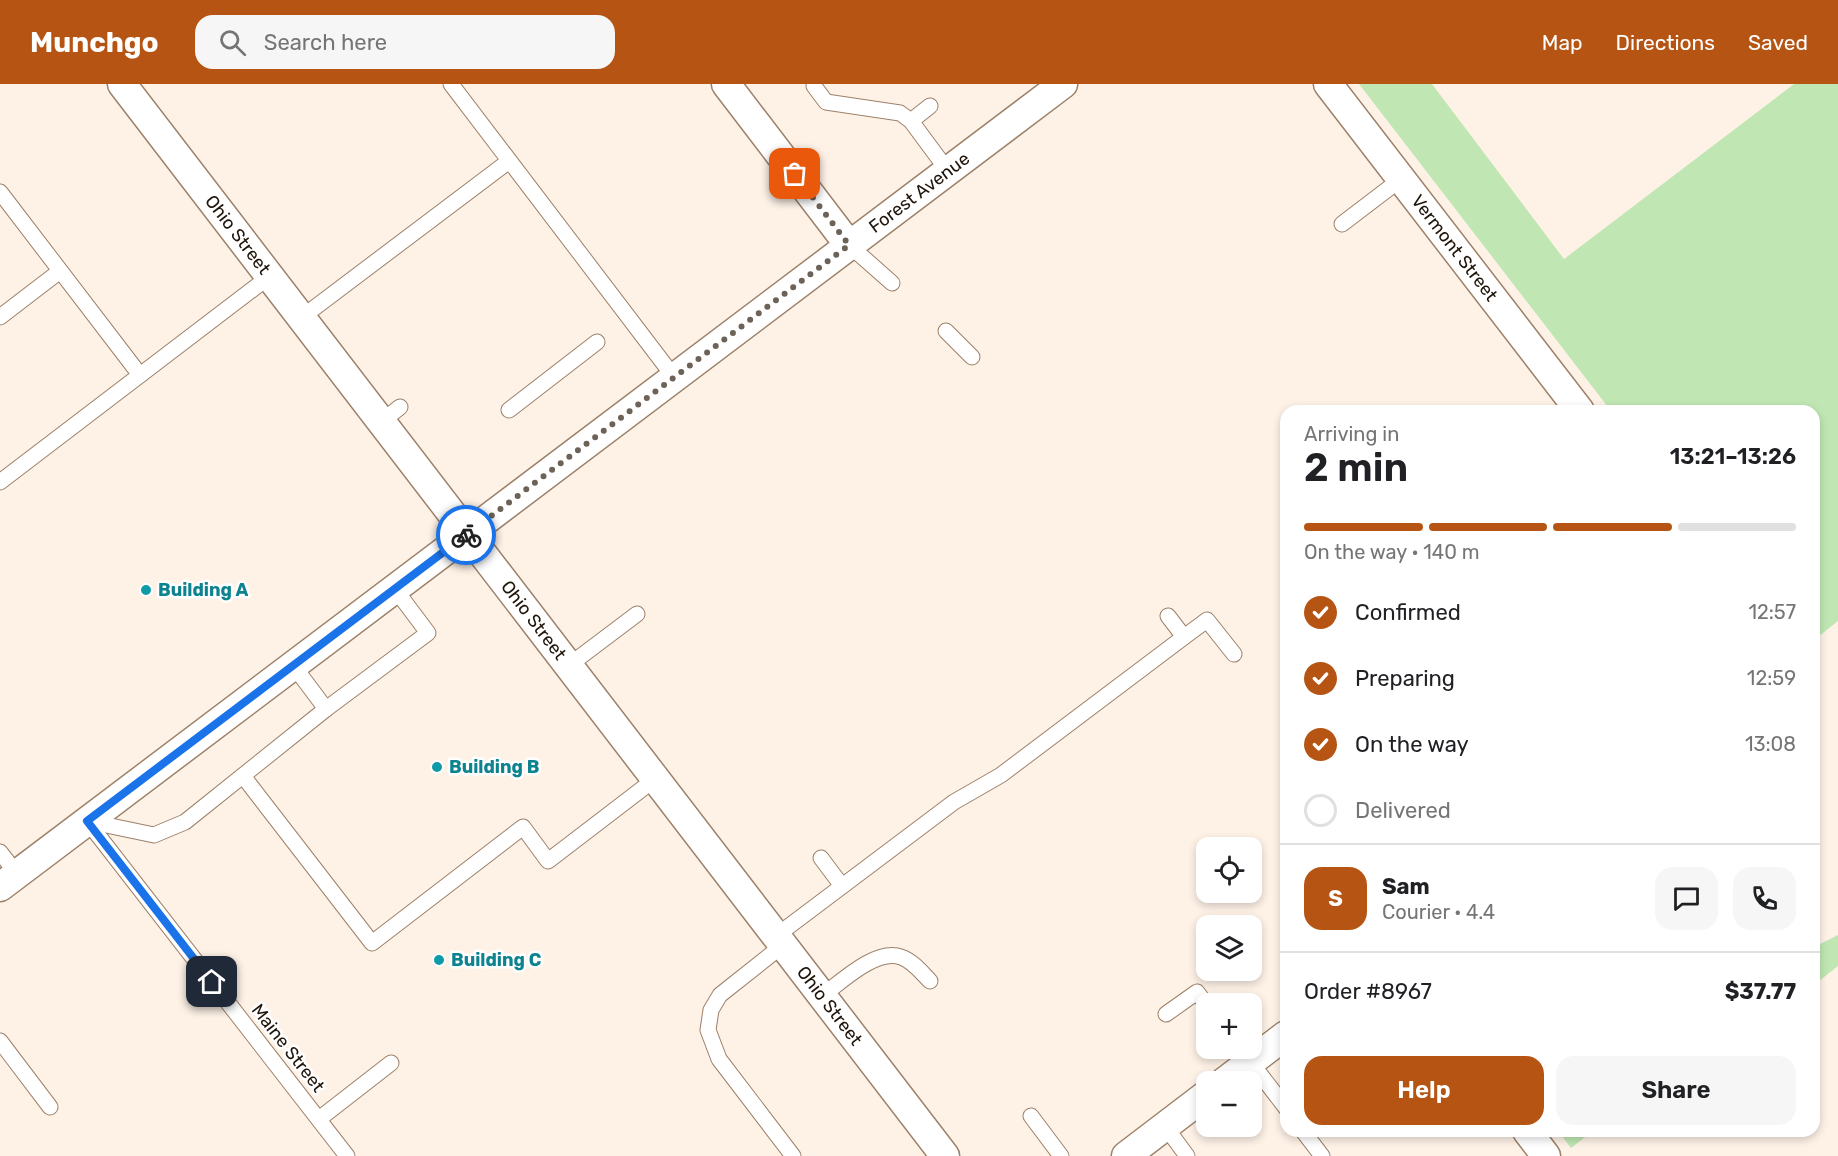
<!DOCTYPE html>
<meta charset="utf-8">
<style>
:root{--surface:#fff;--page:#f6f6f6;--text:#202124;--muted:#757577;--line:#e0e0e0;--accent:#b65513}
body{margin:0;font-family:Rubik,sans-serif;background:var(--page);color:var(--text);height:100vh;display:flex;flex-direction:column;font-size:22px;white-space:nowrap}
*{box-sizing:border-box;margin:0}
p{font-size:20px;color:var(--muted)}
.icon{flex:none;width:33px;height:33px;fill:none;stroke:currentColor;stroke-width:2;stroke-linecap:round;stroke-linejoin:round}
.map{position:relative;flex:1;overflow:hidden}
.drawer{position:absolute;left:1280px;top:321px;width:540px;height:732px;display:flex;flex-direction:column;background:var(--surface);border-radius:18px;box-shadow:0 3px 9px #0003}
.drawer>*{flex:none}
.buttons{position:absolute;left:1196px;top:753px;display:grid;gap:12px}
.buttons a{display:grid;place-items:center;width:66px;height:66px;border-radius:12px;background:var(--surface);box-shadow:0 3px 9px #0003;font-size:30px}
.pin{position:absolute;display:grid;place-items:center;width:51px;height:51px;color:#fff;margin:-26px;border-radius:12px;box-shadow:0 3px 9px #0006}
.courier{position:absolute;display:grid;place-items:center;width:60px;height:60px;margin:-30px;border:4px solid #1a73e8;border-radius:50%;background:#fff;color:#222;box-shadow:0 2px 8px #0007}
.head em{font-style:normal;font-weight:600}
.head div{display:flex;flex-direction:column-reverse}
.head{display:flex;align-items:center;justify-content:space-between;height:102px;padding:0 24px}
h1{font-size:39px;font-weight:600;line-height:45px}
.bar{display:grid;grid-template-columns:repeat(4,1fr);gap:9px 6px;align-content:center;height:72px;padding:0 24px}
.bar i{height:8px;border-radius:4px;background:var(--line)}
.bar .active{background:var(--accent)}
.bar p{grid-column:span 4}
.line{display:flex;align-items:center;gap:15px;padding:0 24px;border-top:2px solid var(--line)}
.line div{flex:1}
.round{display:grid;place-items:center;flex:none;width:63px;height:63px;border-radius:18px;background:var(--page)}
ol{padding:0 24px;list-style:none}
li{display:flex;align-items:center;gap:18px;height:66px}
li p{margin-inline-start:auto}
li .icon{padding:6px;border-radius:50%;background:var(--accent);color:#fff;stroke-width:4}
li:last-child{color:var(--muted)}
li i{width:33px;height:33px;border:3px solid var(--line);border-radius:50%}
.cta{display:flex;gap:12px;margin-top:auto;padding:12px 24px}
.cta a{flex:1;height:69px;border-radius:18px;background:var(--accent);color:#fff;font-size:24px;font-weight:600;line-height:69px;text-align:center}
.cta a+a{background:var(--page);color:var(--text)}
header{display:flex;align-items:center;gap:36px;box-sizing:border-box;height:84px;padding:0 30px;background:var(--accent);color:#fff}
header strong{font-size:28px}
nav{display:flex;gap:33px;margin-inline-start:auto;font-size:21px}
.search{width:420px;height:54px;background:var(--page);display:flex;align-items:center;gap:15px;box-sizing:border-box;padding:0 21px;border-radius:18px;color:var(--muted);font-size:22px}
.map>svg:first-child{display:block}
</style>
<header>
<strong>Munchgo</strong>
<div class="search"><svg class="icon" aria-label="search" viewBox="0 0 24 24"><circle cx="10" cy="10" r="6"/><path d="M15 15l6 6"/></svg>Search here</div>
<nav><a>Map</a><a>Directions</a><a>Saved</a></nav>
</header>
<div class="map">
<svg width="1838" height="1072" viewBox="0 0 1838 1072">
<rect width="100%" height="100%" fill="#fef2e7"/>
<!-- green -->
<g fill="#c0e7b3">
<polygon points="1359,0 1432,0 1564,175 1794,0 1838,0 1838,537 1814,556 1814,327 1611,327"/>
<polygon points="1838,851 1838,882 1814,901 1814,863"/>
<polygon points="1558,1047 1593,1047 1571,1064"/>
</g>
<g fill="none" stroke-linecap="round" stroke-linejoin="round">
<defs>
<g id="service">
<polyline points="451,0 674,293"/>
<polyline points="814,2 826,18 900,29 911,37 948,87"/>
<polyline points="911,37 930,22"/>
<polyline points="0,108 140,291"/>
<polyline points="1342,140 1401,95"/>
<polyline points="849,161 892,199"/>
<polyline points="0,233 60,187"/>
<polyline points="301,234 509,77"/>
<polyline points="946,247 972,273"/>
<polyline points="509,326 597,258"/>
<polyline points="381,338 400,323"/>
<polyline points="0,398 270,192"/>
<polyline points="1184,553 1207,536 1234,570"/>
<polyline points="293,581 326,625 428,549 395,505"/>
<polyline points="568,582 637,530"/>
<polyline points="243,692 372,859 523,743 548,777 655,695"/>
<polyline points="87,737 347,1072"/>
<polyline points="87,737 154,751 185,738 326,625"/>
<polyline points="0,768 17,790"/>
<polyline points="821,774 842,802"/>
<polyline points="776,852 954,718 1001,691 1184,553 1168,532"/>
<polyline points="783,861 720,911 711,926 708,946 719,975 793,1072"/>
<path d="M 822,912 C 841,898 876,864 901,873 C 913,877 922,889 930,897"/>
<polyline points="1166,930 1197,908 1206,920"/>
<polyline points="0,957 50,1023"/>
<polyline points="1240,964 1286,1024"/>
<polyline points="1031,1032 1061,1072"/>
<polyline points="319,1035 391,979"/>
<polyline points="1165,1042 1187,1072"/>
<polyline points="1303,1047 1322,1072"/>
</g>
<g id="minor">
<path id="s1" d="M 122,0 L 945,1072"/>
<polyline points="726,0 849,161"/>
<path id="s2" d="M 1328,0 L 1580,327"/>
<path id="s3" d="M 0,803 L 1063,0"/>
<polyline points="1224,998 1286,951"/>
<polyline points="1527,1047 1546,1072"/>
<polyline points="1126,1072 1206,1011"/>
</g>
</defs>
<!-- service casing -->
<use href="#service" stroke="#9d8168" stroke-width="17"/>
<!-- minor casing -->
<use href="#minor" stroke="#9d8168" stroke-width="31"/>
<!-- service -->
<use href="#service" stroke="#fff" stroke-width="15"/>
<!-- minor -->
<use href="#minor" stroke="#fff" stroke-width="28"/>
</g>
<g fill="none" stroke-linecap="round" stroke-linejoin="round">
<!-- done -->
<polyline stroke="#6d6258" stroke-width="6" stroke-dasharray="0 10.8" points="466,451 849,161 795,90"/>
<!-- route -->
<polyline stroke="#1a73e8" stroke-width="8" points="212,898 87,737 466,451"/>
</g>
<!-- markers -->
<g fill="#0f9aa8" stroke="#fff" stroke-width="2">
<circle cx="146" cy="506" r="6"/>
<circle cx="437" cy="683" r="6"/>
<circle cx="439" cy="876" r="6"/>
</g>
<g text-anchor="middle" stroke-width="5" stroke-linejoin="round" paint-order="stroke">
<!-- street labels -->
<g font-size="18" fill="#1f150b" stroke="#fff">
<text dy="6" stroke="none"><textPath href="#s3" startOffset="1152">Forest Avenue</textPath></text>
<text dy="6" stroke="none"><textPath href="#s1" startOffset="190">Ohio Street</textPath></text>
<text dy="6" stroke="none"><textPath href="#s2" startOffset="207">Vermont Street</textPath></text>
<text dy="6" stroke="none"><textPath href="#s1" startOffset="676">Ohio Street</textPath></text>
<text dy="6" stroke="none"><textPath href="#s1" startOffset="1162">Ohio Street</textPath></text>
<text transform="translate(288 964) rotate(52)" y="6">Maine Street</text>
</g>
<!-- culture labels -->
<g font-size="18" font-weight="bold" fill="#0d838f" stroke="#fff" text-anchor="start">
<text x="158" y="512">Building A</text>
<text x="449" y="689">Building B</text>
<text x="451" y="882">Building C</text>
</g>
</g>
</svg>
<div class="buttons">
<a><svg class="icon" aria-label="locate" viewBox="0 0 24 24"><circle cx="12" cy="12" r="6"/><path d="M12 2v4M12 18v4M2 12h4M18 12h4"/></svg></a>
<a><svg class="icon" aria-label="layers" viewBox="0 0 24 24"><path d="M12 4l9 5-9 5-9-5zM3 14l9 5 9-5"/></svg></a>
<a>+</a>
<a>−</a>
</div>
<div class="pin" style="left:795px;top:90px;background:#ea580c"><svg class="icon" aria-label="bag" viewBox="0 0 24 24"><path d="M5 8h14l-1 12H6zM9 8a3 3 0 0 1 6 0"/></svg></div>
<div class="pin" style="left:212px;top:898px;background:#1f2937"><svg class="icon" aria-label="home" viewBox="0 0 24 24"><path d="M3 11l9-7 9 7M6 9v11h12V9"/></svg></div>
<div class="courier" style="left:466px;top:451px"><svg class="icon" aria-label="bike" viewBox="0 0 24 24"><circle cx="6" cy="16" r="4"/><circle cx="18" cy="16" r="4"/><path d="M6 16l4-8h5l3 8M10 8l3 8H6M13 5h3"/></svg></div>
<section class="drawer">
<div class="head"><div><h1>2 min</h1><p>Arriving in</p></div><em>13:21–13:26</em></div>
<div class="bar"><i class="active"></i><i class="active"></i><i class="active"></i><i></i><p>On the way · 140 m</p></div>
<ol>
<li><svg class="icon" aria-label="check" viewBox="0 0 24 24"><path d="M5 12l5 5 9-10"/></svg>Confirmed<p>12:57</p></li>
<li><svg class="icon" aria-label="check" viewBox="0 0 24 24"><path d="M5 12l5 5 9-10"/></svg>Preparing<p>12:59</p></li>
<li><svg class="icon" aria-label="check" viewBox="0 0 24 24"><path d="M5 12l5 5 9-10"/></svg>On the way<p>13:08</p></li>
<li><i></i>Delivered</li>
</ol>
<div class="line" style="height:108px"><b class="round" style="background:var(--accent);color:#fff">S</b><div><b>Sam</b><p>Courier · 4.4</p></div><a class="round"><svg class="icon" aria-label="chat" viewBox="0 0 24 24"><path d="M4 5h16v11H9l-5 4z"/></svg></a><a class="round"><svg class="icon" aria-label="phone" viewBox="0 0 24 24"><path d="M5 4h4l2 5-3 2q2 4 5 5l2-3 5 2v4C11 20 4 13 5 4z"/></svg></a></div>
<div class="line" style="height:78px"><div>Order #8967</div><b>$37.77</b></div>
<div class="cta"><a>Help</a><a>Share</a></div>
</section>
</div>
